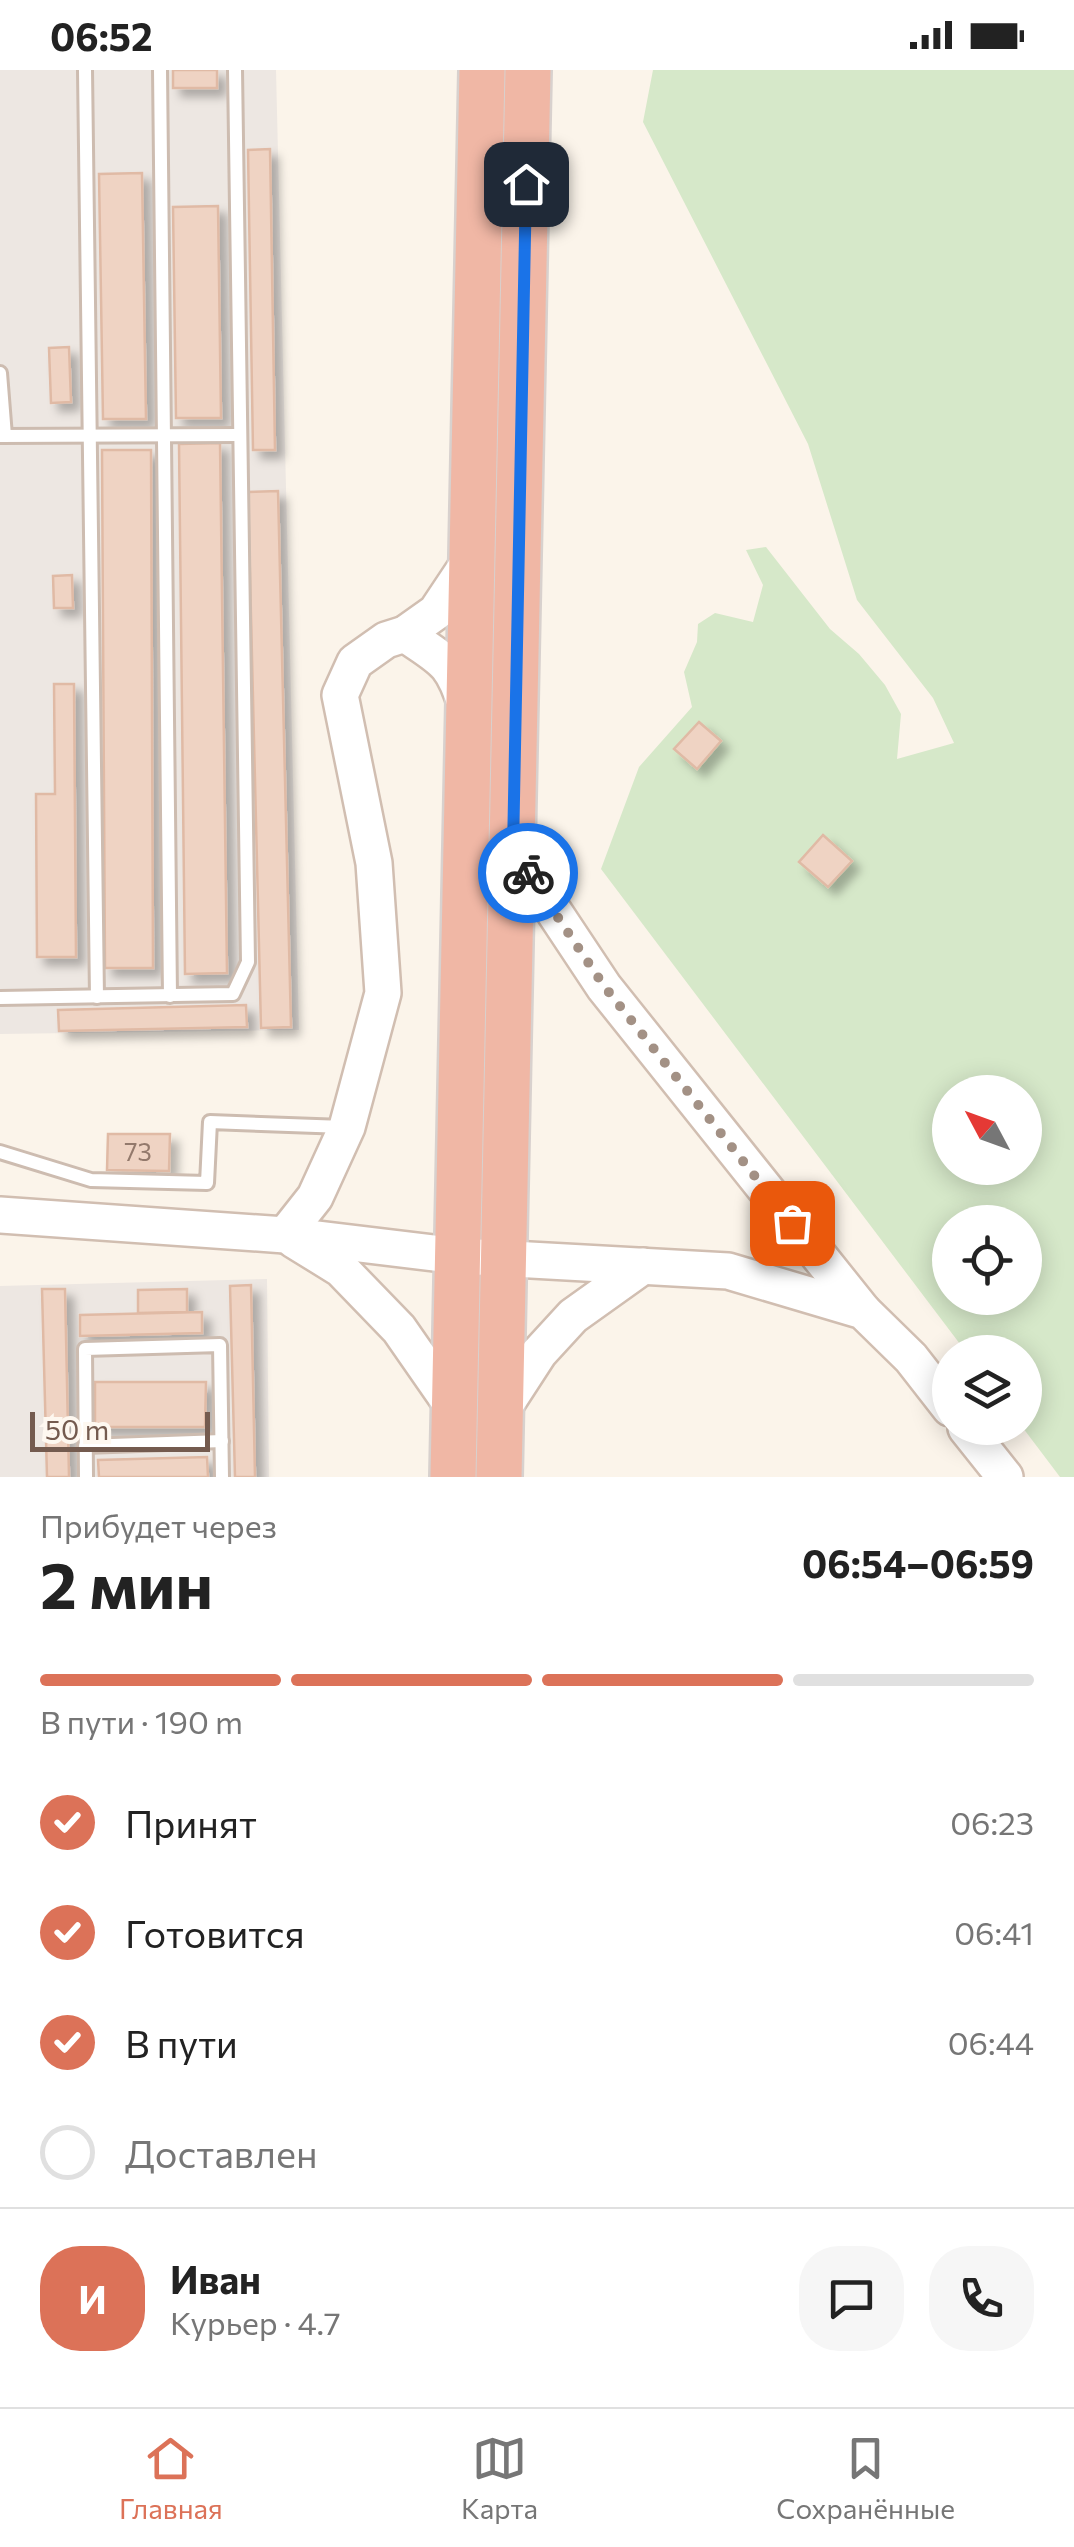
<!DOCTYPE html>
<html lang="ru">
<meta charset="utf-8">
<style>
:root{--surface:#fff;--page:#f6f6f6;--text:#222;--muted:#767676;--line:#e0e0e0;--accent:#dc7258}
body{margin:0;font-family:Commissioner,sans-serif;background:var(--page);color:var(--text);height:100vh;display:flex;flex-direction:column;font-size:38px;white-space:nowrap}
*{box-sizing:border-box;margin:0}
p{font-size:32px;color:var(--muted)}
.icon{flex:none;width:55px;height:55px;fill:none;stroke:currentColor;stroke-width:2;stroke-linecap:round;stroke-linejoin:round}
.map{position:relative;height:1407px;overflow:hidden}
.sheet{display:flex;flex-direction:column;background:var(--surface);flex:1}
.sheet>*{flex:none}
.needle{width:65px;rotate:311deg}
.buttons{position:absolute;left:932px;top:1005px;display:grid;gap:20px}
.buttons a{display:grid;place-items:center;width:110px;height:110px;border-radius:50%;background:var(--surface);box-shadow:0 5px 25px #0003;font-size:50px}
.scale{position:absolute;left:30px;bottom:25px;width:180px;box-sizing:border-box;padding-left:10px;border:5px solid #745b4f;border-top:0;font-size:28px;line-height:35px;white-space:nowrap;color:#745b4f;-webkit-text-stroke:8px #fef8f0;paint-order:stroke}
.pin{position:absolute;display:grid;place-items:center;width:85px;height:85px;color:#fff;margin:-42px;border-radius:20px;box-shadow:0 5px 15px #0006}
.courier{position:absolute;display:grid;place-items:center;width:100px;height:100px;margin:-50px;border:8px solid #1a73e8;border-radius:50%;background:#fff;color:#222;box-shadow:0 2px 12px #0007}
.summary em{font-style:normal;font-weight:700}
.summary div{display:flex;flex-direction:column-reverse}
.summary{display:flex;align-items:center;justify-content:space-between;height:170px;padding:0 40px}
h1{font-size:65px;font-weight:700;line-height:75px}
.bar{display:grid;grid-template-columns:repeat(4,1fr);gap:15px 10px;align-content:center;height:120px;padding:0 40px}
.bar i{height:12px;border-radius:8px;background:var(--line)}
.bar .selected{background:var(--accent)}
.bar p{grid-column:span 4}
.line{display:flex;align-items:center;gap:25px;padding:0 40px;border-top:2px solid var(--line)}
.line div{flex:1}
.round{display:grid;place-items:center;flex:none;width:105px;height:105px;border-radius:40px;background:var(--page)}
ol{padding:0 40px;list-style:none}
li{display:flex;align-items:center;gap:30px;height:110px}
li p{margin-inline-start:auto}
li .icon{padding:10px;border-radius:50%;background:var(--accent);color:#fff;stroke-width:4}
li:last-child{color:var(--muted)}
li i{width:55px;height:55px;border:5px solid var(--line);border-radius:50%}
.status{display:flex;justify-content:space-between;align-items:center;height:70px;padding:0 50px;background:var(--surface);direction:ltr}
.status svg{height:28px;fill:currentColor}
.tab-bar{display:flex;justify-content:space-around;align-items:center;height:140px;border-top:2px solid var(--line);background:var(--surface);font-size:28px;color:var(--muted)}
.tab-bar a{display:grid;justify-items:center;gap:5px}
.tab-bar .selected{color:var(--accent)}
.map>svg:first-child{display:block}
</style>
<div class="status"><b>06:52</b><svg viewBox="0 0 49 12"><path d="M0 12V9h3v3zM5 12V6h3v6zM10 12V3h3v9zM15 12V0h3v12zM26 1h20v11H26zM47 4h2v5h-2z"/></svg></div>
<div class="map">
<svg width="1074" height="1407" viewBox="0 0 1074 1407">
<defs>
<filter id="shadow"><feDropShadow dx="8" dy="8" stdDeviation="5" flood-color="#0004"/></filter>
</defs>
<rect width="100%" height="100%" fill="#fbf4ea"/>
<!-- industrial -->
<g fill="#ede7e2">
<polygon points="0,0 276,0 299,960 0,964"/>
<polygon points="267,1209 269,1407 0,1407 0,1216"/>
</g>
<!-- green -->
<path fill="#d6e8c9" fill-rule="evenodd" d="M 653,0 L 1074,0 L 1074,1407 L 1060,1407 L 1023,1358 L 1025,1282 L 966,1282 L 601,799 L 639,697 L 692,637 L 684,602 L 697,572 L 698,554 L 715,543 L 753,552 L 763,515 L 746,480 L 766,477 L 830,559 L 859,584 L 885,615 L 901,644 L 897,689 L 954,673 L 933,628 L 857,530 L 808,374 L 643,52 ZM 950,1022 L 1025,1022 L 1025,1098 L 950,1098 ZM 950,1152 L 1025,1152 L 1025,1228 L 950,1228 Z"/>
<!-- building -->
<g fill="#efd3c3" stroke="#e0baa5" stroke-width="2.5" filter="url(#shadow)">
<rect x="173" y="0" width="44" height="18"/>
<polygon points="270,79 275,380 253,380 248,80"/>
<polygon points="142,103 146,349 103,349 99,104"/>
<polygon points="218,136 221,348 176,348 173,137"/>
<polygon points="69,277 71,332 51,333 49,278"/>
<polygon points="220,373 227,903 185,904 179,374"/>
<polygon points="102,380 151,380 153,898 105,898"/>
<polygon points="278,421 291,957 261,958 248,422"/>
<polygon points="72,505 73,538 54,538 53,506"/>
<polygon points="54,614 74,614 76,887 37,887 36,724 55,724"/>
<polygon points="699,652 721,671 697,699 674,679"/>
<polygon points="823,765 852,791 828,817 799,792"/>
<polygon points="246,935 247,957 59,961 58,940"/>
<polygon points="108,1064 170,1064 169,1101 107,1100"/>
<polygon points="251,1215 255,1407 235,1407 230,1216"/>
<polygon points="42,1219 65,1219 69,1407 47,1407"/>
<polygon points="187,1219 187,1242 138,1243 138,1220"/>
<polygon points="202,1242 202,1263 80,1266 80,1245"/>
<polygon points="95,1312 206,1312 205,1357 95,1357"/>
<polygon points="207,1387 208,1407 99,1407 98,1390"/>
</g>
<g fill="none" stroke-linecap="round" stroke-linejoin="round">
<defs>
<g id="lane">
<polyline points="85,0 97,927"/>
<polyline points="160,0 170,926"/>
<polyline points="0,303 5,366"/>
<polyline points="0,366 240,365"/>
<polyline points="0,928 233,924 248,892 235,0"/>
<polyline points="0,1082 91,1110 207,1113 210,1052 344,1057"/>
<polyline points="85,1376 222,1371"/>
<polyline points="86,1407 85,1279 220,1275 222,1407"/>
</g>
<g id="secondary">
<path d="M 405,564 C 443,590 452,591 466,636"/>
<polyline points="513,780 604,917 863,1241"/>
<polyline points="0,1145 285,1165 459,1186 728,1201 863,1241 911,1288 950,1338"/>
<polyline points="285,1165 315,1127 347,1057 383,923 374,793 340,625 355,592 386,570 405,564 436,542 474,485"/>
<polyline points="294,1170 341,1199 399,1259 456,1341"/>
<polyline points="502,1340 539,1283 573,1246 643,1196"/>
<polyline points="966,1358 1005,1407"/>
</g>
<g id="highway">
<polyline points="453,1407 482,0"/>
<polyline points="499,1407 528,0"/>
</g>
</defs>
<!-- lane casing -->
<use href="#lane" stroke="#cdbcb0" stroke-width="18"/>
<!-- secondary casing -->
<use href="#secondary" stroke="#d1beb1" stroke-width="40"/>
<!-- highway casing -->
<use href="#highway" stroke="#d8d1ce" stroke-width="50"/>
<!-- lane -->
<use href="#lane" stroke="#fff" stroke-width="12"/>
<!-- secondary -->
<use href="#secondary" stroke="#fff" stroke-width="35"/>
<!-- highway -->
<use href="#highway" stroke="#f0b7a5" stroke-width="45"/>
</g>
<g fill="none" stroke-linecap="round" stroke-linejoin="round">
<!-- done -->
<polyline stroke="#a39185" stroke-width="10" stroke-dasharray="0 18" points="528,803 604,916 792,1153"/>
<!-- route -->
<polyline stroke="#1a73e8" stroke-width="12" points="526,114 513,780 528,803"/>
</g>
<g text-anchor="middle" stroke-width="8" stroke-linejoin="round" paint-order="stroke">
<!-- number labels -->
<g font-size="25" fill="#93796c">
<text x="138" y="1091">73</text>
</g>
</g>
</svg>
<div class="buttons">
<a><svg class="needle" viewBox="-14 -14 28 28"><path d="M0-13l5 13h-10z" fill="#e53935"/><path d="M0 13l5-13h-10z" fill="#767676"/></svg></a>
<a><svg class="icon" aria-label="locate" viewBox="0 0 24 24"><circle cx="12" cy="12" r="6"/><path d="M12 2v4M12 18v4M2 12h4M18 12h4"/></svg></a>
<a><svg class="icon" aria-label="layers" viewBox="0 0 24 24"><path d="M12 4l9 5-9 5-9-5zM3 14l9 5 9-5"/></svg></a>
</div>
<div class="scale">50 m</div>
<div class="pin" style="left:792px;top:1153px;background:#ea580c"><svg class="icon" aria-label="bag" viewBox="0 0 24 24"><path d="M5 8h14l-1 12H6zM9 8a3 3 0 0 1 6 0"/></svg></div>
<div class="pin" style="left:526px;top:114px;background:#1f2937"><svg class="icon" aria-label="home" viewBox="0 0 24 24"><path d="M3 11l9-7 9 7M6 9v11h12V9"/></svg></div>
<div class="courier" style="left:528px;top:803px"><svg class="icon" aria-label="bike" viewBox="0 0 24 24"><circle cx="6" cy="16" r="4"/><circle cx="18" cy="16" r="4"/><path d="M6 16l4-8h5l3 8M10 8l3 8H6M13 5h3"/></svg></div>
</div>
<section class="sheet">
<div class="summary"><div><h1>2 мин</h1><p>Прибудет через</p></div><em>06:54–06:59</em></div>
<div class="bar"><i class="selected"></i><i class="selected"></i><i class="selected"></i><i></i><p>В пути · 190 m</p></div>
<ol>
<li><svg class="icon" aria-label="check" viewBox="0 0 24 24"><path d="M5 12l5 5 9-10"/></svg>Принят<p>06:23</p></li>
<li><svg class="icon" aria-label="check" viewBox="0 0 24 24"><path d="M5 12l5 5 9-10"/></svg>Готовится<p>06:41</p></li>
<li><svg class="icon" aria-label="check" viewBox="0 0 24 24"><path d="M5 12l5 5 9-10"/></svg>В пути<p>06:44</p></li>
<li><i></i>Доставлен</li>
</ol>
<div class="line" style="height:180px"><b class="round" style="background:var(--accent);color:#fff">И</b><div><b>Иван</b><p>Курьер · 4.7</p></div><a class="round"><svg class="icon" aria-label="chat" viewBox="0 0 24 24"><path d="M4 5h16v11H9l-5 4z"/></svg></a><a class="round"><svg class="icon" aria-label="phone" viewBox="0 0 24 24"><path d="M5 4h4l2 5-3 2q2 4 5 5l2-3 5 2v4C11 20 4 13 5 4z"/></svg></a></div>
</section>
<nav class="tab-bar">
<a class="selected"><svg class="icon" aria-label="home" viewBox="0 0 24 24"><path d="M3 11l9-7 9 7M6 9v11h12V9"/></svg>Главная</a>
<a><svg class="icon" aria-label="map" viewBox="0 0 24 24"><path d="M3 6l6-2 6 2 6-2v14l-6 2-6-2-6 2zM9 4v14M15 6v14"/></svg>Карта</a>
<a><svg class="icon" aria-label="saved" viewBox="0 0 24 24"><path d="M7 4h10v16l-5-4-5 4z"/></svg>Сохранённые</a>
</nav>
